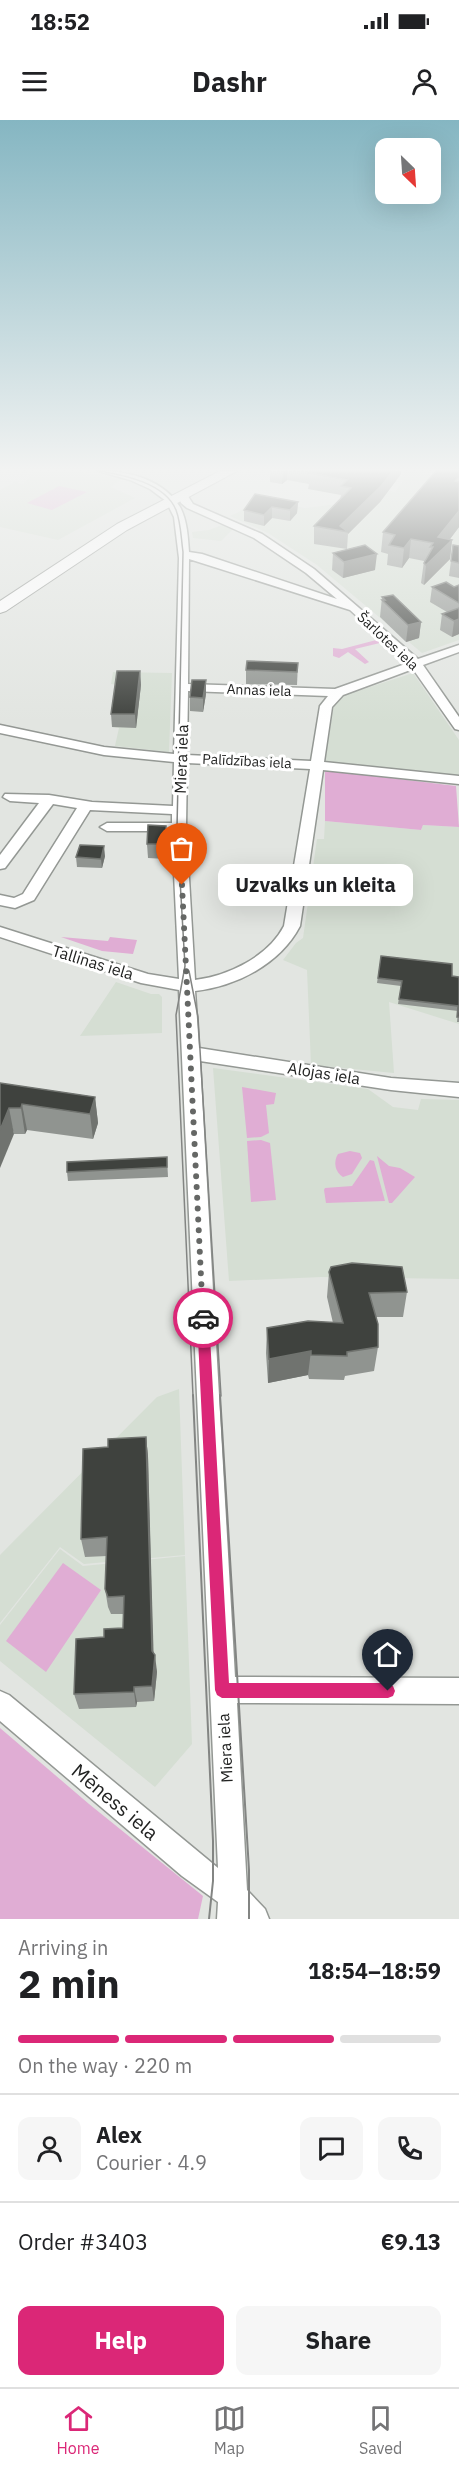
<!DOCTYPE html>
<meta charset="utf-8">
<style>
:root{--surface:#fff;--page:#f6f6f6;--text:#202124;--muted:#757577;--line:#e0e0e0;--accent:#db2777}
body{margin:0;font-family:"IBM Plex Sans",sans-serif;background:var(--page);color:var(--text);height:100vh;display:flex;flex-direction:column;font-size:22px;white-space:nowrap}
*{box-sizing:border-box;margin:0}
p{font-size:20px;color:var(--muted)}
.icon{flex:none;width:33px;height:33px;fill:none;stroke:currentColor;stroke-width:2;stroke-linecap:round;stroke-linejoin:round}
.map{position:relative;height:1799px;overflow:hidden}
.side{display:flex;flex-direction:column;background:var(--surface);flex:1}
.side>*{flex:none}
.needle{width:39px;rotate:155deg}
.buttons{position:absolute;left:375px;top:18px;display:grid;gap:12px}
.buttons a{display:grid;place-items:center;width:66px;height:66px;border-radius:12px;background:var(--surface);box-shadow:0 6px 24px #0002;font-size:30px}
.pin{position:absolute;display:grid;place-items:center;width:51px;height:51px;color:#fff;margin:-62px -26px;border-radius:50% 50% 50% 0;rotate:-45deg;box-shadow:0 0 6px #0007}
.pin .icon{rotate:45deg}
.courier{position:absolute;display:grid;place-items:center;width:60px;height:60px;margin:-30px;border:4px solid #db2777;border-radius:50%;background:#fff;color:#222;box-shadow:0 2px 8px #0007}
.bubble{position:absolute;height:42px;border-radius:12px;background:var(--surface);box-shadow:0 6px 24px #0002;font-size:20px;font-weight:800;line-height:42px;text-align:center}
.overview em{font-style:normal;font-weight:800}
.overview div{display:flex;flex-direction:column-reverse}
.overview{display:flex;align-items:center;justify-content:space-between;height:102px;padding:0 18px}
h1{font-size:39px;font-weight:800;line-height:45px}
.bar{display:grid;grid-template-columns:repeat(4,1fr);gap:9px 6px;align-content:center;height:72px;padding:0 18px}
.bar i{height:8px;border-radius:4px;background:var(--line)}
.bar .on{background:var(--accent)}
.bar p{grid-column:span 4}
.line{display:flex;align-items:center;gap:15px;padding:0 18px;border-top:2px solid var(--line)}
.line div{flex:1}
.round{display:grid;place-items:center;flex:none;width:63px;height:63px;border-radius:12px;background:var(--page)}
.button{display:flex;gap:12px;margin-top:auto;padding:12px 18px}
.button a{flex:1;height:69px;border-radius:12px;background:var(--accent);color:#fff;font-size:24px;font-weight:800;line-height:69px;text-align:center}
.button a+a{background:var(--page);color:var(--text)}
.status{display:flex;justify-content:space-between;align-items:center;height:42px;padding:0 30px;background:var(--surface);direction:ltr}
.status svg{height:16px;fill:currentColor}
header{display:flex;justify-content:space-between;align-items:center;height:78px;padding:0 18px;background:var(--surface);font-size:27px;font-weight:800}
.tabs{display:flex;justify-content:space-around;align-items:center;height:84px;border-top:2px solid var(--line);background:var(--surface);font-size:16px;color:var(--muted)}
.tabs a{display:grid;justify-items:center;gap:3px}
.tabs .on{color:var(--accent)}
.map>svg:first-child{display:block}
</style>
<div class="status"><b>18:52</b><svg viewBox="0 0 49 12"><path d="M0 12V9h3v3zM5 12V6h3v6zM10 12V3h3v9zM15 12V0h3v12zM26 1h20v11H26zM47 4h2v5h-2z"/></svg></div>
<header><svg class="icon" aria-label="menu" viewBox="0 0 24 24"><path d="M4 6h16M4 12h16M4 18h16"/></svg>Dashr<svg class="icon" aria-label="person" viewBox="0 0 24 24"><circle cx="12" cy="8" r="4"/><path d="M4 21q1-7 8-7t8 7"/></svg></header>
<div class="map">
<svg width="459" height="1799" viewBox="0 0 459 1799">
<rect width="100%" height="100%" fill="#e2e5e1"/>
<!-- built -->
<g fill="#d5ded3">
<polygon points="35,351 69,351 107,356 120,360 111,367 135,378 58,420 0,407 0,370 15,362 23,364"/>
<polygon points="407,351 459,359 459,520 422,533 317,445 268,413 230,396 239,392 254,379 305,388 338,384 382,369 395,372 403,361 399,359"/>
<polygon points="222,405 233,409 221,421 193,418 192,412 209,410"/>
<polygon points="113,552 172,553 169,632 115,626 119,608 112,607 118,565 111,564"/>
<polygon points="413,553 459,620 459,658 325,643 334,584 339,577"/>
<polygon points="325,701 421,710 423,705 459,707 459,904 389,882 394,953 311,945 307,850 283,840 296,823 303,818 317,719 324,719"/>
<polygon points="116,862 151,874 159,874 162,877 162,913 80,916"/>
<polygon points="213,948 368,969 393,987 418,990 421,979 459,980 459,1159 321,1157 229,1161"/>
<polygon points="179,1269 185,1435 84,1444 60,1427 0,1503 0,1435 157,1277"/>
<polygon points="60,1429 83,1446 185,1436 192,1624 155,1667 0,1541 0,1505"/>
</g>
<!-- green -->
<g fill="#e0add4">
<polygon points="59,366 87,372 52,390 27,383"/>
<polygon points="380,519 384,522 355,529 369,542 365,544 348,532 339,538 333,536 333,528 342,529"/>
<polygon points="325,650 456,666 459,707 423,705 421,710 325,701"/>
<polygon points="61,817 108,821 110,817 137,820 133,834 102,831"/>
<polygon points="242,967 276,973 274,984 266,985 269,1013 261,1017 247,1018"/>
<polygon points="261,1020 270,1023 276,1080 251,1082 247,1021"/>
<path d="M 350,1031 L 360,1033 L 362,1038 L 352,1054 L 343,1057 C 335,1052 333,1042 338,1034 Z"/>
<polygon points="377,1036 389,1046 400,1048 415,1057 392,1083 389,1083"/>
<polygon points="370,1040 374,1041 385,1081 326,1083 324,1070 325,1068 352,1066"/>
<polygon points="63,1443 101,1470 46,1552 6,1521"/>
<polygon points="0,1608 89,1684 203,1776 198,1799 0,1799"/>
</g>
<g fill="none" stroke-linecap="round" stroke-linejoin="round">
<defs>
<path id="minor" d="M 98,351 C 127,350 164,360 180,387 C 187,400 188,417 189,432 L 202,434 L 337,479 L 306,453 L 254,418 L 187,388 L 181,383 L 178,375 L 183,372 L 186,373 L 193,384 L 262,414 L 314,449 L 418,539 L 459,525 L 459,532 L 423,545 L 459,597 L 459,610 L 455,609 L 413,549 L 343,575 L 332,587 L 324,642 L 459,656 L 459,664 L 323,650 L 300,806 C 280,844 237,866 195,871 L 199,928 L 391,958 L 459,963 L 459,977 L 391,970 L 200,941 L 235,1557 L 459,1558 L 459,1584 L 237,1583 L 247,1770 L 265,1789 L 269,1799 L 217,1799 L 218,1782 L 182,1756 L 0,1601 L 0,1571 L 9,1575 L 218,1748 L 179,870 L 141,863 L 0,817 L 0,807 L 148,854 L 179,859 L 172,711 L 107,711 L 100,707 L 107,703 L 172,703 L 172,694 L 90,690 L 34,780 L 15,788 L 0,785 L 0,775 L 14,778 L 23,774 L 77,688 L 53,684 L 5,748 L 0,749 L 0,735 L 39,683 L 10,681 L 3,677 L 5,674 L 49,675 L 92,682 L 173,686 L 174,642 L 104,635 L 0,613 L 0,605 L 104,627 L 174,634 L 179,438 L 174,397 L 166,381 L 150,369 L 130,360 ZM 189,439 L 350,490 L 408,543 L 335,569 L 188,564 ZM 188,571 L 328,576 L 320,586 L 311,641 L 187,635 ZM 187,643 L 310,649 L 284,806 C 268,837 228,856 195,860 L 186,707 Z"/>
<polygon id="highway" points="220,351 237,351 127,410 6,491 0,493 0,481 117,404"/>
</defs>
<!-- minor casing -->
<use href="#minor" stroke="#949894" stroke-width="3"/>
<!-- highway casing -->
<use href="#highway" stroke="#949894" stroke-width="2"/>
<!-- minor -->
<use href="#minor" fill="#fff" fill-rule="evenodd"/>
<!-- highway -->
<use href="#highway" fill="#fff" fill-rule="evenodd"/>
<!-- tram-far1 -->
<g stroke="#838583" stroke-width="1.5">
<path d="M 99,351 C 124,355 165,363 176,390 C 181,403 181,418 183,432 L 177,707 L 185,846 L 176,895 L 193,1276"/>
<polyline points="189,851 198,897 221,1276"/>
</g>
<!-- tram -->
<g stroke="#838583" stroke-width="2">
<polyline points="193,1275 213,1721 213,1761 209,1799"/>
<polyline points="220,1275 249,1750 249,1799"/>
</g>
</g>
<!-- wall -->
<g fill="#909490">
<polygon points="270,351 401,351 401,354 380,382 348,414 347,429 314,424 314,406 340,379 341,375 308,369 309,364 287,360 282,364 270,362"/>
<polygon points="459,351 459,407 450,419 452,420 450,439 424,465 421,463 424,441 409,438 402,448 387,445 388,434 381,432 383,412"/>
<polygon points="298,382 297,393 290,401 272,398 264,406 244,401 244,390"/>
<polygon points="453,425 459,426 459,458 449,456"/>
<polygon points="333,433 375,450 343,458 332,450"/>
<polygon points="459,465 459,514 452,517 440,510 442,494 447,492 430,482 432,467 454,467"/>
<polygon points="382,477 421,502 419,518 406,522 380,497"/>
<polygon points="298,543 297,565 246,564 246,550"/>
<polygon points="140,551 141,565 136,608 112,607 111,594"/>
<polygon points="206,560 206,574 203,592 190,591 190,577"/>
<polygon points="166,720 166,739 148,738 147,724"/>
<polygon points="105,736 102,748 77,747 76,737"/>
<polygon points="381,836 452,856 459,857 459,902 457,902 458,891 398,884 401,866 377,863"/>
<polygon points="0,963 95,977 98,1003 93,1019 27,1010 25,1014 14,1014"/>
<polygon points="167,1037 168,1057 68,1061 67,1052"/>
<polygon points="329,1152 407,1172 403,1197 376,1197 378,1227 374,1251 345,1256 344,1260 309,1259 308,1255 268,1263 266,1233 267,1208 333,1203 327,1177"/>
<polygon points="146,1317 148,1336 153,1533 157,1552 154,1581 137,1582 136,1587 79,1589 74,1574 104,1517 123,1508 123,1494 111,1494 108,1487 105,1469 107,1436 85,1437 81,1419 108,1327"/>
</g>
<!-- shaded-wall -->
<g fill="#70736f">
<polygon points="283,351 287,351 287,360 282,364"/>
<polygon points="393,351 401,351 401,354 380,382 348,414 348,412 340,406"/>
<polygon points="298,382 297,393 290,401 290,390"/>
<polygon points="272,387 272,398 264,406 264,395"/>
<polygon points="459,391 459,407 441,431 452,420 450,439 424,465 426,445 438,417"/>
<polygon points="411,419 409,438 402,448 404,428"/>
<polygon points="377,434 375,450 343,458 344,442"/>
<polygon points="459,499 459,514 452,517 454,501"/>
<polygon points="421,502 419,518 406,522 408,505"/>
<polygon points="140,551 141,565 136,608 135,594"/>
<polygon points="206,560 206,574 203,592 203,578"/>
<polygon points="104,726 105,736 102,748 101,739"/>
<polygon points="95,977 98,1003 93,1019 90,994"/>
<polygon points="22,984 27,1010 25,1014 21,988"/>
<polygon points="9,988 14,1014 0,1048 0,1010"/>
<polygon points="311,1231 308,1255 268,1263 269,1239"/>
<polygon points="146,1317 148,1336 154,1548 152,1531"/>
<polygon points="155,1535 157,1552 154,1581 152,1566"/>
<polygon points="134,1567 137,1582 136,1587 134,1572"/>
</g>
<!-- building -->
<g fill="#3f423e" stroke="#70736f" stroke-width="1.5">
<polygon points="311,351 393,351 381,366 340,406 348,412 314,406 351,368 341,366 347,360 309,353"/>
<polygon points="436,351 459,351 459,357 455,361 459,362 459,391 438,417 452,420 426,445 424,443 433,427 430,427 433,423 411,419 404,428 389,425 395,415 383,412"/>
<polygon points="255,374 298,382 290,390 272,387 264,395 244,390"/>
<polygon points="365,425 377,434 344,442 333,433"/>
<polygon points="453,425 459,426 459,443 451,441"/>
<polygon points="446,462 454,467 459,465 459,483 432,467"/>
<polygon points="393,475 421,502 408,505 382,480 385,480 382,477"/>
<polygon points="459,488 459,499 454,501 442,494"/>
<polygon points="247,541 298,543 297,552 246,550"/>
<polygon points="117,551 140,551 135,594 111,594"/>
<polygon points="192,560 206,560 203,578 190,577"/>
<polygon points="148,705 166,706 165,724 147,724"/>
<polygon points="80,725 104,726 101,739 76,737"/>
<polygon points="381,836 452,844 452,856 459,857 459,897 457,897 458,886 399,879 402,861 378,858"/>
<polygon points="0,963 95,977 90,994 22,984 21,988 9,988 0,1010"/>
<polygon points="167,1037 167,1047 67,1052 67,1042"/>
<polygon points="352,1143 402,1147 407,1172 369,1173 378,1204 378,1227 347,1232 347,1236 311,1235 311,1231 269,1239 267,1208 308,1201 343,1203 329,1152 331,1147"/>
<polygon points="146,1317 152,1531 155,1535 152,1566 134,1567 134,1572 74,1574 76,1519 104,1517 104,1509 123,1508 124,1476 108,1477 105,1469 107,1417 81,1419 83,1329 108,1327 108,1319"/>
</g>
<!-- sky -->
<linearGradient id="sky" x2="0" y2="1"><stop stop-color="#85b6c2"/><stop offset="0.58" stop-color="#f2f3f2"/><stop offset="1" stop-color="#f2f3f2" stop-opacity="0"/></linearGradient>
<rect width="459" height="603" fill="url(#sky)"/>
<!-- route -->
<polygon fill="#db2777" points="203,1193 209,1198 229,1563 388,1563 393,1566 395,1571 393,1576 388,1578 222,1578 217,1575 215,1570 197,1198"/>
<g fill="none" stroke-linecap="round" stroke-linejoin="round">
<!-- done -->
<polyline stroke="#656765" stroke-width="6" stroke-dasharray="0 10.8" points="182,765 203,1198"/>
</g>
<g text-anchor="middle" stroke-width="6" stroke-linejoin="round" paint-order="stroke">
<!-- far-street labels -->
<g font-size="14" fill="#222322" stroke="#fff">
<text transform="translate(388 521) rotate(43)" y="5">Šarlotes iela</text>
<text transform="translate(259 570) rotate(2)" y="5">Annas iela</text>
<text transform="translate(247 641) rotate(3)" y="5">Palīdzības iela</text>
</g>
<!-- street labels -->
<g font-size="16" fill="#222322" stroke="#fff">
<text transform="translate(181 639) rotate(-88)" y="6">Miera iela</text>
<text transform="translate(93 842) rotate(17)" y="6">Tallinas iela</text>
<text transform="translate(324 953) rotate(9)" y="6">Alojas iela</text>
<text transform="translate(225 1628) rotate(-93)" y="6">Miera iela</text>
</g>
<!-- near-street labels -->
<g font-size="20" fill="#222322" stroke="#fff">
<text transform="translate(115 1682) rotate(40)" y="7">Mēness iela</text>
</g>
</g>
</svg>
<div class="buttons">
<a><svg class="needle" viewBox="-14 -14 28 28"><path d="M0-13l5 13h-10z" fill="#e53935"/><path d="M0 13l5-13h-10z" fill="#757577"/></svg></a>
</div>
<div class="pin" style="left:182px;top:765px;background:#ea580c"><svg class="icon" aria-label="bag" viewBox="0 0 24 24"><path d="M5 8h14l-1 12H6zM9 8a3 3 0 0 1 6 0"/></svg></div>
<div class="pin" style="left:388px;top:1571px;background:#1f2937"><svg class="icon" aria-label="home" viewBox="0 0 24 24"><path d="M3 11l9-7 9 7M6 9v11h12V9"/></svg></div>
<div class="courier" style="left:203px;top:1198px"><svg class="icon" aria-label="car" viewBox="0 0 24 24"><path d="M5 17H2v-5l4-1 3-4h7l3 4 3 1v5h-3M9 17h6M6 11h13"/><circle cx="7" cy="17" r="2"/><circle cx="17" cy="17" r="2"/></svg></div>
<div class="bubble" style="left:218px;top:744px;width:195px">Uzvalks un kleita</div>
</div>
<section class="side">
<div class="overview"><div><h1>2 min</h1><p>Arriving in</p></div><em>18:54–18:59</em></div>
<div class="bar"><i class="on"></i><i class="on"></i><i class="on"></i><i></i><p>On the way · 220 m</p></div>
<div class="line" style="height:108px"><a class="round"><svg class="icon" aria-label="person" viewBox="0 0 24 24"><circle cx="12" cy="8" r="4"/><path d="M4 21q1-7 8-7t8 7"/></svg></a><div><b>Alex</b><p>Courier · 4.9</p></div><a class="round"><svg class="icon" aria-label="chat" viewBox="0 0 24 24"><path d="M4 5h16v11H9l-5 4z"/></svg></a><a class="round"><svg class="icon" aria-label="phone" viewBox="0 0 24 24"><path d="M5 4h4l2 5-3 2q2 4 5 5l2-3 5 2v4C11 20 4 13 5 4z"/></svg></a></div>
<div class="line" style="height:78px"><div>Order #3403</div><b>€9.13</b></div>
<div class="button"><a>Help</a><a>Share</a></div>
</section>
<nav class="tabs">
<a class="on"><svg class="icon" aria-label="home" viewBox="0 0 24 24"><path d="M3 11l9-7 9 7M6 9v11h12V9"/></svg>Home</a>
<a><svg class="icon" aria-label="map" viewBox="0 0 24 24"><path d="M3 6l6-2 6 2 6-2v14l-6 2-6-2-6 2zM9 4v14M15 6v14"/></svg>Map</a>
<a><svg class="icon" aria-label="saved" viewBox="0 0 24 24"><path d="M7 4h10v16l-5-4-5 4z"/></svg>Saved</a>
</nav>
